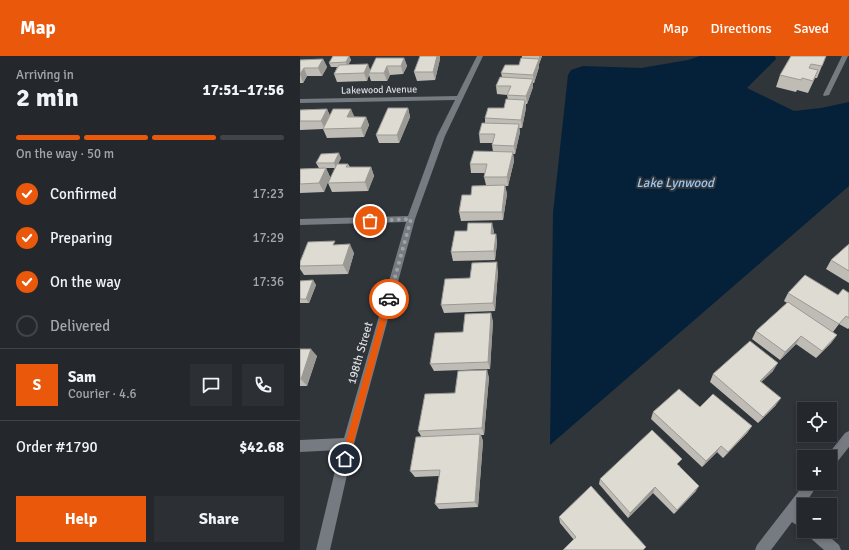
<!DOCTYPE html>
<meta charset="utf-8">
<style>
:root{--surface:#24282c;--page:#2c3034;--text:#f1f3f6;--muted:#a3a6a9;--line:#414448;--accent:#ea580c}
body{margin:0;font-family:Signika,sans-serif;background:var(--page);color:var(--text);height:100vh;display:flex;flex-direction:column;font-size:15px;white-space:nowrap}
*{box-sizing:border-box;margin:0}
p{font-size:13px;color:var(--muted)}
.icon{flex:none;width:22px;height:22px;fill:none;stroke:currentColor;stroke-width:2;stroke-linecap:round;stroke-linejoin:round}
.map{position:relative;flex:1;overflow:hidden}
.sheet{display:flex;flex-direction:column;background:var(--surface);width:300px}
.sheet>*{flex:none}
.tools{position:absolute;left:497px;top:346px;display:grid;gap:8px}
.tools a{display:grid;place-items:center;width:40px;height:40px;border-radius:0px;background:var(--surface);box-shadow:0 2px 6px #0003,0 0 0 1px var(--line);font-size:20px}
.pin{position:absolute;display:grid;place-items:center;width:34px;height:34px;color:#fff;margin:-17px;border:2px solid #fff;border-radius:50%;box-shadow:0 1px 4px #0007}
.courier{position:absolute;display:grid;place-items:center;width:40px;height:40px;margin:-20px;border:3px solid #ea580c;border-radius:50%;background:#fff;color:#222;box-shadow:0 1px 5px #0007}
.head em{font-style:normal;font-weight:800}
.head div{display:flex;flex-direction:column-reverse}
.head{display:flex;align-items:center;justify-content:space-between;height:68px;padding:0 16px}
h1{font-size:26px;font-weight:800;line-height:30px}
.bar{display:grid;grid-template-columns:repeat(4,1fr);gap:6px 4px;align-content:center;height:48px;padding:0 16px}
.bar i{height:5px;border-radius:3px;background:var(--line)}
.bar .active{background:var(--accent)}
.bar p{grid-column:span 4}
.line{display:flex;align-items:center;gap:10px;padding:0 16px;border-top:1px solid var(--line)}
.line div{flex:1}
.round{display:grid;place-items:center;flex:none;width:42px;height:42px;border-radius:0px;background:var(--page)}
ol{padding:0 16px;list-style:none}
li{display:flex;align-items:center;gap:12px;height:44px}
li p{margin-inline-start:auto}
li .icon{padding:4px;border-radius:50%;background:var(--accent);color:#fff;stroke-width:4}
li:last-child{color:var(--muted)}
li i{width:22px;height:22px;border:2px solid var(--line);border-radius:50%}
.action{display:flex;gap:8px;margin-top:auto;padding:8px 16px}
.action a{flex:1;height:46px;border-radius:0px;background:var(--accent);color:#fff;font-size:16px;font-weight:800;line-height:46px;text-align:center}
.action a+a{background:var(--page);color:var(--text)}
header{display:flex;align-items:center;gap:24px;box-sizing:border-box;height:56px;padding:0 20px;background:var(--accent);color:#fff}
header strong{font-size:19px}
nav{display:flex;gap:22px;margin-inline-start:auto;font-size:14px}
main{display:flex;flex:1;min-height:0}
.map>svg:first-child{display:block}
</style>
<header>
<strong>Map</strong>
<nav><a>Map</a><a>Directions</a><a>Saved</a></nav>
</header>
<main>
<section class="sheet">
<div class="head"><div><h1>2 min</h1><p>Arriving in</p></div><em>17:51–17:56</em></div>
<div class="bar"><i class="active"></i><i class="active"></i><i class="active"></i><i></i><p>On the way · 50 m</p></div>
<ol>
<li><svg class="icon" aria-label="check" viewBox="0 0 24 24"><path d="M5 12l5 5 9-10"/></svg>Confirmed<p>17:23</p></li>
<li><svg class="icon" aria-label="check" viewBox="0 0 24 24"><path d="M5 12l5 5 9-10"/></svg>Preparing<p>17:29</p></li>
<li><svg class="icon" aria-label="check" viewBox="0 0 24 24"><path d="M5 12l5 5 9-10"/></svg>On the way<p>17:36</p></li>
<li><i></i>Delivered</li>
</ol>
<div class="line" style="height:72px"><b class="round" style="background:var(--accent);color:#fff">S</b><div><b>Sam</b><p>Courier · 4.6</p></div><a class="round"><svg class="icon" aria-label="chat" viewBox="0 0 24 24"><path d="M4 5h16v11H9l-5 4z"/></svg></a><a class="round"><svg class="icon" aria-label="phone" viewBox="0 0 24 24"><path d="M5 4h4l2 5-3 2q2 4 5 5l2-3 5 2v4C11 20 4 13 5 4z"/></svg></a></div>
<div class="line" style="height:52px"><div>Order #1790</div><b>$42.68</b></div>
<div class="action"><a>Help</a><a>Share</a></div>
</section>
<div class="map">
<svg width="549" height="494" viewBox="0 0 549 494">
<rect width="100%" height="100%" fill="#30353a"/>
<!-- water -->
<polygon fill="#042139" points="400,0 475,0 476,3 447,32 494,55 521,52 549,46 549,130 250,389 253,157 268,19 271,14 283,10 341,12 388,4"/>
<g fill="none" stroke-linecap="round" stroke-linejoin="round">
<!-- street -->
<g fill="#757b81" fill-rule="evenodd">
<polygon points="177,0 183,0 145,80 115,163 54,388 30,494 16,494 40,394 0,396 0,384 44,382 106,166 0,169 0,163 108,160 137,80 155,44 0,47 0,43 157,40"/>
<polygon points="542,0 548,0 529,39 524,40 523,39"/>
<polygon points="549,375 549,391 534,410 530,412 530,401 526,401 545,377"/>
<polygon points="505,427 519,427 500,455 504,458 504,474 492,466 471,494 455,494 457,489"/>
<polygon points="506,475 523,475 539,489 541,494 524,494 508,480"/>
</g>
</g>
<!-- wall -->
<g fill="#bfbcb5">
<polygon points="33,0 49,0 51,4 48,9 70,14 104,2 107,10 103,18 90,19 87,25 71,25 69,19 67,25 37,26 34,18 37,11 31,11 29,7"/>
<polygon points="222,0 242,0 239,8 239,11 234,27 233,27 233,31 227,48 226,48 226,52 222,72 219,72 220,76 215,98 213,98 214,105 208,130 205,130 207,138 203,164 161,165 159,156 171,139 186,129 184,121 185,117 171,117 170,108 193,96 192,89 193,87 180,87 179,78 185,67 185,62 204,52 208,44 207,39 197,38 196,30 202,21 201,17 219,9 222,2"/>
<polygon points="526,0 517,22 515,22 508,37 497,34 496,36 476,31 480,19"/>
<polygon points="23,3 27,11 22,20 7,20 3,27 0,27 0,4"/>
<polygon points="140,3 135,24 117,25 114,16"/>
<polygon points="108,52 110,61 99,87 79,87 76,79"/>
<polygon points="27,53 30,60 66,61 69,69 64,81 27,82 23,73 0,74 0,54"/>
<polygon points="41,102 38,108 48,108 50,111 71,111 74,120 68,135 32,136 28,127 35,112 19,112 16,107"/>
<polygon points="26,112 30,121 24,136 0,137 0,113"/>
<polygon points="194,175 193,178 196,178 197,187 195,204 153,205 151,196"/>
<polygon points="549,188 549,227 526,213 531,204"/>
<polygon points="36,189 54,197 48,218 4,219 0,213 0,206"/>
<polygon points="198,215 195,255 144,257 141,249 170,222"/>
<polygon points="13,224 16,229 9,247 0,247 0,225"/>
<polygon points="488,237 538,239 549,237 549,272 548,273 539,268 533,276 537,279 531,287 516,302 496,288 480,304 452,283 456,275 487,247 484,245"/>
<polygon points="193,265 190,313 134,315 130,308 163,276"/>
<polygon points="0,293 17,300 7,330 0,330"/>
<polygon points="473,315 461,326 476,349 458,367 410,326 413,318"/>
<polygon points="189,321 184,379 181,379 183,385 178,451 139,453 135,448 139,420 115,421 110,415 121,380 118,375 155,337"/>
<polygon points="400,351 452,370 447,377 423,402 417,396 402,411 351,363 353,356"/>
<polygon points="379,409 396,435 374,458 353,437 328,462 299,428 300,423"/>
<polygon points="259,461 344,494 274,484 260,467"/>
</g>
<!-- shaded-wall -->
<g fill="#9b9994">
<polygon points="49,0 51,4 47,11 46,6"/>
<polygon points="137,0 140,0 140,3 135,24 133,16"/>
<polygon points="239,0 242,0 239,8"/>
<polygon points="104,2 107,10 103,18 101,10"/>
<polygon points="23,3 27,11 22,20 18,12"/>
<polygon points="239,3 239,11 234,27 233,19"/>
<polygon points="68,8 71,16 69,17 69,19 67,25 64,17"/>
<polygon points="87,10 90,19 87,25 84,17"/>
<polygon points="4,12 7,20 3,27 0,18"/>
<polygon points="518,14 513,26 508,37 513,25"/>
<polygon points="233,23 233,31 227,48 226,40"/>
<polygon points="225,44 226,52 222,72 221,64"/>
<polygon points="108,52 110,61 99,87 97,79"/>
<polygon points="27,53 31,62 25,73 21,65"/>
<polygon points="51,53 55,62 47,61"/>
<polygon points="66,61 69,69 64,81 61,72"/>
<polygon points="219,68 220,76 215,98 214,90"/>
<polygon points="213,96 214,105 208,130 207,121"/>
<polygon points="39,97 41,102 36,112 34,107"/>
<polygon points="71,111 74,120 68,135 65,126"/>
<polygon points="26,112 30,121 24,136 19,127"/>
<polygon points="205,129 207,138 203,164 202,156"/>
<polygon points="192,167 194,175 192,187 191,178"/>
<polygon points="196,178 197,187 195,204 194,195"/>
<polygon points="50,188 54,197 48,218 43,209"/>
<polygon points="197,206 198,215 195,255 193,247"/>
<polygon points="13,224 16,229 9,247 6,243"/>
<polygon points="191,257 193,265 190,313 188,306"/>
<polygon points="537,279 531,287 516,302 522,295"/>
<polygon points="501,280 496,288 480,304 485,296"/>
<polygon points="11,293 17,300 7,330 1,323"/>
<polygon points="478,307 473,315 455,332 460,325"/>
<polygon points="187,314 189,321 184,379 182,372"/>
<polygon points="481,342 476,349 458,367 463,361"/>
<polygon points="452,370 447,377 423,402 428,396"/>
<polygon points="180,378 183,385 178,451 175,446"/>
<polygon points="421,390 417,396 402,411 406,405"/>
<polygon points="399,430 396,435 374,458 377,454"/>
<polygon points="355,431 353,437 328,462 330,457"/>
</g>
<!-- building -->
<g fill="#dedbd3" stroke="#9b9994">
<polygon points="33,0 49,0 46,6 29,7"/>
<polygon points="120,0 137,0 133,16 114,16"/>
<polygon points="491,0 526,0 522,10 511,8 509,12 518,14 513,25 502,22 501,24 480,19"/>
<polygon points="76,2 104,2 101,10 87,10 84,17 69,17"/>
<polygon points="221,2 239,3 233,19 201,17 205,9 219,9"/>
<polygon points="23,3 18,12 4,12 0,18 0,4"/>
<polygon points="68,8 64,17 34,18 39,9"/>
<polygon points="200,21 233,23 226,40 207,39 211,30 196,30"/>
<polygon points="206,43 225,44 221,64 185,62 188,52 204,52"/>
<polygon points="88,52 108,52 97,79 76,79"/>
<polygon points="27,53 21,65 0,65 0,54"/>
<polygon points="33,53 51,53 47,61 66,61 61,72 23,73"/>
<polygon points="182,67 219,68 214,90 192,89 195,78 179,78"/>
<polygon points="174,95 213,96 207,121 184,121 187,108 170,108"/>
<polygon points="39,97 34,107 16,107 21,98"/>
<polygon points="37,108 48,108 46,111 71,111 65,126 28,127"/>
<polygon points="26,112 19,127 0,128 0,113"/>
<polygon points="205,129 202,156 159,156 162,139 171,139 172,130"/>
<polygon points="168,167 192,167 191,178 196,178 194,195 151,196 155,175 167,175"/>
<polygon points="35,185 33,189 50,188 43,209 0,210 0,206 8,186"/>
<polygon points="549,188 549,215 531,204"/>
<polygon points="197,206 193,247 141,249 145,223 170,222 172,207"/>
<polygon points="505,219 538,239 543,233 549,237 549,262 546,260 539,268 488,237"/>
<polygon points="13,224 6,243 0,243 0,225"/>
<polygon points="488,246 537,279 522,295 501,280 485,296 456,275"/>
<polygon points="191,257 188,306 130,308 135,277 163,276 165,258"/>
<polygon points="450,285 478,307 460,325 481,342 463,361 413,318"/>
<polygon points="0,293 11,293 1,323 0,323"/>
<polygon points="187,314 182,372 118,375 125,338 155,337 158,315"/>
<polygon points="379,333 400,351 413,338 452,370 428,396 421,390 406,405 353,356"/>
<polygon points="352,374 382,403 377,408 399,430 377,454 355,431 330,457 300,423"/>
<polygon points="180,378 175,446 135,448 140,414 110,415 116,381"/>
<polygon points="291,430 346,491 343,494 263,494 276,481 259,461"/>
</g>
<!-- route -->
<polygon fill="#ea580c" points="86,241 89,241 92,243 49,403 45,407 41,403"/>
<g fill="none" stroke-linecap="round" stroke-linejoin="round">
<!-- done -->
<polyline stroke="#9ea2a7" stroke-width="4" stroke-dasharray="0 7.2" points="70,165 111,163 89,243"/>
</g>
<g text-anchor="middle" stroke-width="4" stroke-linejoin="round" paint-order="stroke">
<!-- far-street labels -->
<g font-size="10" fill="#dadde1" stroke="#30353a">
<text transform="translate(79 33) rotate(-1)" y="4">Lakewood Avenue</text>
</g>
<!-- street labels -->
<g font-size="12" fill="#dadde1" stroke="#30353a">
<text transform="translate(60 297) rotate(-74)" y="4">198th Street</text>
</g>
<!-- water labels -->
<g font-size="13" font-style="italic" fill="#9bc6f1" stroke="#30353a">
<text x="375" y="131">Lake Lynwood</text>
</g>
</g>
</svg>
<div class="tools">
<a><svg class="icon" aria-label="locate" viewBox="0 0 24 24"><circle cx="12" cy="12" r="6"/><path d="M12 2v4M12 18v4M2 12h4M18 12h4"/></svg></a>
<a>+</a>
<a>−</a>
</div>
<div class="pin" style="left:70px;top:165px;background:#ea580c"><svg class="icon" aria-label="bag" viewBox="0 0 24 24"><path d="M5 8h14l-1 12H6zM9 8a3 3 0 0 1 6 0"/></svg></div>
<div class="pin" style="left:45px;top:403px;background:#1f2937"><svg class="icon" aria-label="home" viewBox="0 0 24 24"><path d="M3 11l9-7 9 7M6 9v11h12V9"/></svg></div>
<div class="courier" style="left:89px;top:243px"><svg class="icon" aria-label="car" viewBox="0 0 24 24"><path d="M5 17H2v-5l4-1 3-4h7l3 4 3 1v5h-3M9 17h6M6 11h13"/><circle cx="7" cy="17" r="2"/><circle cx="17" cy="17" r="2"/></svg></div>
</div>
</main>
